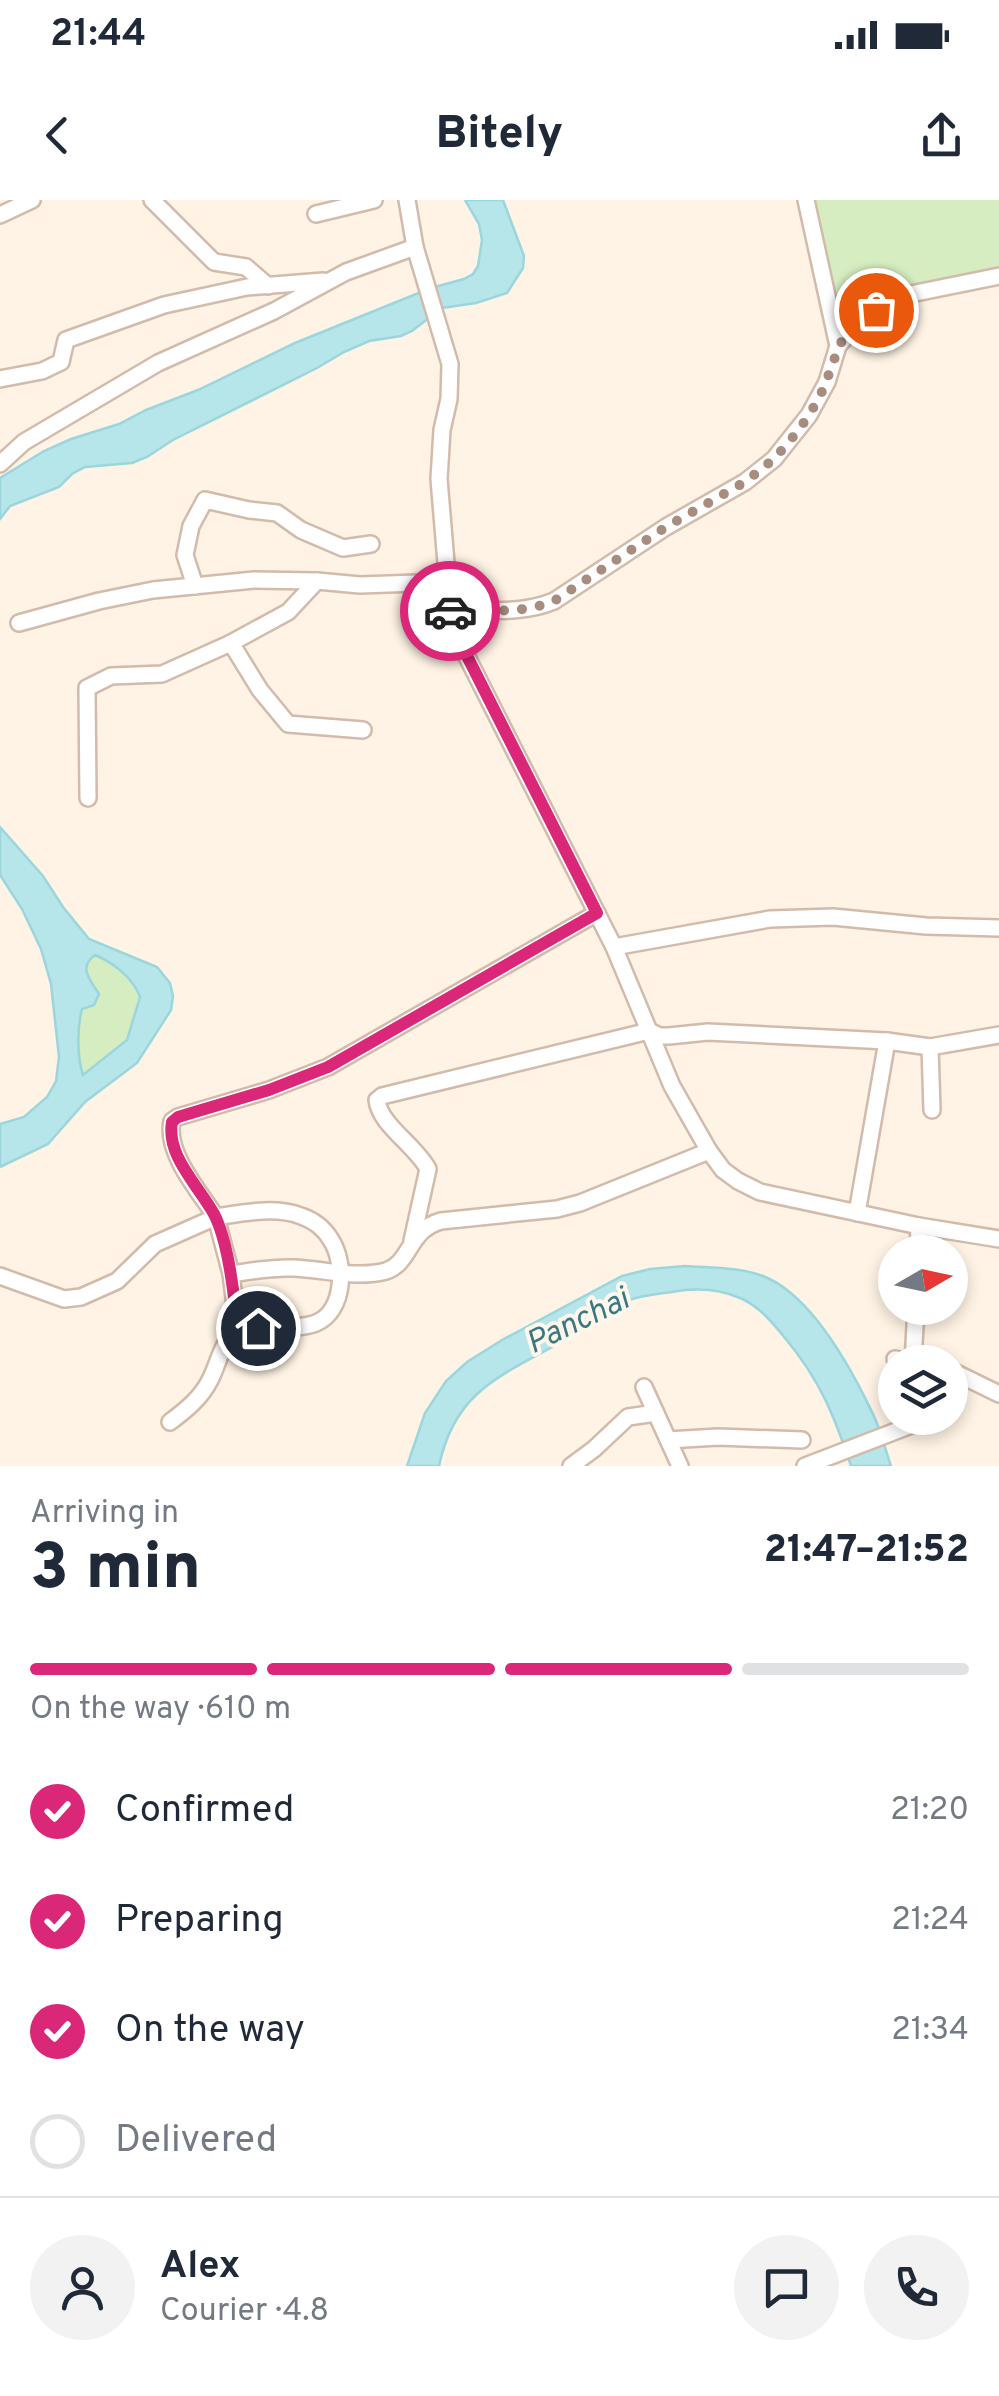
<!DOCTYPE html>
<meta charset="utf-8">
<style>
:root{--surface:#fff;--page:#f2f2f3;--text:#1f2937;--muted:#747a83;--line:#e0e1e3;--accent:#db2777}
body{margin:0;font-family:Overpass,sans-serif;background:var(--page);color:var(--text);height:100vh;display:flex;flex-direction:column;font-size:38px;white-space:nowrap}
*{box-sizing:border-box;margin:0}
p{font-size:32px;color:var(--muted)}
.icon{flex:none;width:55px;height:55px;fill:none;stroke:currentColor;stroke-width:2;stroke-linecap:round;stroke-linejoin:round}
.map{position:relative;height:1266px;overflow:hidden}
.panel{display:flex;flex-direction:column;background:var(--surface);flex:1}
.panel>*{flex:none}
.needle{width:65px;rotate:81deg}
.controls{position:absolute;left:878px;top:1035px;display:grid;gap:20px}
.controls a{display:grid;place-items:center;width:90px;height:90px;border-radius:50%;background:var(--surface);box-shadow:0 5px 15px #0003;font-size:50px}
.pin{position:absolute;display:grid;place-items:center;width:85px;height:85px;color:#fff;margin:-42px;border:5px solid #fff;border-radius:50%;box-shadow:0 2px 10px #0007}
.courier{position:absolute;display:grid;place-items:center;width:100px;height:100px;margin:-50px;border:8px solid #db2777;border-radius:50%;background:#fff;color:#222;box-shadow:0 2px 12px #0007}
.summary em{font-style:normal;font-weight:800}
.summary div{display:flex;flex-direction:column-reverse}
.summary{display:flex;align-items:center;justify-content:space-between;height:170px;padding:0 30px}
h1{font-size:65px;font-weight:800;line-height:75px}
.bar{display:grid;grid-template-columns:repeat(4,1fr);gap:15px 10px;align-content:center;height:120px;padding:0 30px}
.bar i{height:12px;border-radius:8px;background:var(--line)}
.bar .active{background:var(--accent)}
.bar p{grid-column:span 4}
.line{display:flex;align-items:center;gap:25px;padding:0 30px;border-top:2px solid var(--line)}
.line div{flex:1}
.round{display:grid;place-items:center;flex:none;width:105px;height:105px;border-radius:52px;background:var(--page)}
ol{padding:0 30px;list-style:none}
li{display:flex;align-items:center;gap:30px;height:110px}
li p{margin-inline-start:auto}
li .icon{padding:10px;border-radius:50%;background:var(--accent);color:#fff;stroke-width:4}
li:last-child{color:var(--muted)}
li i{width:55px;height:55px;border:5px solid var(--line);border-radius:50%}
.status{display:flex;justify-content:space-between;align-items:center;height:70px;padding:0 50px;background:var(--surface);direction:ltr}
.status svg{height:28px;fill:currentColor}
header{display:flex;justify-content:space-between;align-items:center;height:130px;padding:0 30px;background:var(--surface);font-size:45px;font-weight:800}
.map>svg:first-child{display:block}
</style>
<div class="status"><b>21:44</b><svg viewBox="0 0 49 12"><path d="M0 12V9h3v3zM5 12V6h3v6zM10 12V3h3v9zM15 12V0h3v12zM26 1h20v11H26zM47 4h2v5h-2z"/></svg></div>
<header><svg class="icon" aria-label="back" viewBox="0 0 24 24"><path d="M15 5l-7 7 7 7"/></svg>Bitely<svg class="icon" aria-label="share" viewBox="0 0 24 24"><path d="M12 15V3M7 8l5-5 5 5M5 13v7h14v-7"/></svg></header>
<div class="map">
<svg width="999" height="1266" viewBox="0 0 999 1266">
<rect width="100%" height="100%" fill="#fef3e4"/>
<!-- green -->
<g fill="#d5edc1">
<polygon points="815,0 999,0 999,68 894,91 844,128 839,119"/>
<path d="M 95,755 C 114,763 132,778 140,797 L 127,840 L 83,875 C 78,855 77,829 82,808 L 91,807 L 98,799 C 98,779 73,774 95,755 Z"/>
</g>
<!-- water -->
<g fill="#b6e5ea" stroke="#9bd6dd" stroke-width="2.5" fill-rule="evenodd">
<polygon points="465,0 503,0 524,56 523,68 507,93 476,103 442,108 412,131 401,136 369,141 344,152 317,168 173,240 147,257 132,263 85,267 72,274 59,287 10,306 0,319 0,278 44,251 71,239 119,224 146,210 198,190 295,143 431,88 464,79 473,74 478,66 482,40 479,24"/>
<path d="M 0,627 L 43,676 L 63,707 L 89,739 L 157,767 L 170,783 L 173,796 L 171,810 L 137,863 L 85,902 L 48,944 L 0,967 L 0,924 L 24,917 L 47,897 L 56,881 L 59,857 L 51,784 L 41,749 L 22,709 L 0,675 ZM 95,755 C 114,763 133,778 140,797 L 127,840 L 83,875 C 77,857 77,828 82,809 L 94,805 L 99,794 C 90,780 78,767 95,755 Z"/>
<path d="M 685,1066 C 710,1068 739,1067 763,1076 C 812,1095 851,1168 873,1214 C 881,1230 885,1249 891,1266 L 851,1266 C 834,1215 820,1180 785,1138 C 772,1122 759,1106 740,1098 C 719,1089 694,1088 672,1092 C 657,1094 641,1095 627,1101 C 602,1111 580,1132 556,1145 C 497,1177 454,1194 439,1266 L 407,1266 L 425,1213 L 446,1181 L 467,1162 L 502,1140 L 622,1076 L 650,1069 Z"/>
</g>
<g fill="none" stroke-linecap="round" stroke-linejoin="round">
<defs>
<g id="minor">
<polyline points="152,0 214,62 246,67 268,86"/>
<polyline points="407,0 415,47 450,164 449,199 442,230 439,279 450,411 464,451 614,747 672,886 709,951 723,970 738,981 760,992 919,1026 999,1039"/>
<polyline points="806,0 838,146"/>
<polyline points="316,14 374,0"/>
<polyline points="0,15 32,0"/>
<polyline points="0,179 42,171 61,162 66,140 164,105 247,87 323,81"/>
<polyline points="0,264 24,242 158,163 274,111 346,72 415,47"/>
<polyline points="195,386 185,355 191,326 205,300 249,310 277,313 301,330 343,348 371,344"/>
<path d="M 450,411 C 486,409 520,415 554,401 L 666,327 L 745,282 L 774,259 L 809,215 L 827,182 L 838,146 L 851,131 L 876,110 L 906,95 L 999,76"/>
<polyline points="19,423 99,401 153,390 254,380 317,381 360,385 417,383 448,390"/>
<polyline points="231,443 260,490 288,524 363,530"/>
<polyline points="88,598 87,488 111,476 162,474 231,443 288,412 317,381"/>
<polyline points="614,747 770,719 833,717 926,726 999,728"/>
<polyline points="930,847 932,910"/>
<polyline points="857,1013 887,841"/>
<path d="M 412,1041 L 428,969 C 416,946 379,924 377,900 L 382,896 L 649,831 L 660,836 L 669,836 L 708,832 L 887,841 L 930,847 L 999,835"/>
<polyline points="918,1052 919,1026"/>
<path d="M 231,1074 C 252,1071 272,1067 293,1068 C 323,1069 356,1079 386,1071 C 411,1063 408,1030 441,1021 L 557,1009 L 580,1003 L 709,951"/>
<path d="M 0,1076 L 64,1099 L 81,1097 L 117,1081 L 155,1044 L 216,1017 C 199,991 165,953 172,921 L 178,917 L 269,890 L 328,867 L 597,713"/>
<polyline points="895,1159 913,1162 916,1108"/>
<polyline points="950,1170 999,1194"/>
<polyline points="644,1187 680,1266"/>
<path d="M 170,1222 C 186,1210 201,1198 210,1180 C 219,1163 221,1142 238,1130 C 258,1128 299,1130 316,1123 C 345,1111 346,1063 331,1040 C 324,1028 313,1020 301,1016 C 275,1006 242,1013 216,1017 L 231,1074 L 238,1130"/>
<polyline points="668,1240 718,1237 802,1240"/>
<polyline points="571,1266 594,1249 628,1217 656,1213"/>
<polyline points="805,1266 909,1226 910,1218"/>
</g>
</defs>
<!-- minor casing -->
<use href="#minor" stroke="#d3bbab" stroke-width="20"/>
<!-- minor -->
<use href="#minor" stroke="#fff" stroke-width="15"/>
</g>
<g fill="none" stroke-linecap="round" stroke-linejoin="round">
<!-- done -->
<path stroke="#a88d7e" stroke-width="10" stroke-dasharray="0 18" d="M 450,411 C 486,409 520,415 554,401 L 666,327 L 745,282 L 774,259 L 799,230 L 819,199 L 833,164 L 838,146 L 851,131 L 876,110"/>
<!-- route -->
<path stroke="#db2777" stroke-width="12" d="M 258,1128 L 238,1130 C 234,1097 229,1043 214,1014 C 198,985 166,956 172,922 L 178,917 L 269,890 L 328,867 L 597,713 L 464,450 L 450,411"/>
</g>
<g text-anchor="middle" stroke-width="8" stroke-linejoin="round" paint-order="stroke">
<!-- water labels -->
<g font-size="32" font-style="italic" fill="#397880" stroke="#fff7ec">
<text transform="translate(577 1120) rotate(-26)" y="11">Panchai</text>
</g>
</g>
</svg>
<div class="controls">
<a><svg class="needle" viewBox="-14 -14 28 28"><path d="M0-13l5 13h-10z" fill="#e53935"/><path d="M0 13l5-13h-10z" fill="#747a83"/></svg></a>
<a><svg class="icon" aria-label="layers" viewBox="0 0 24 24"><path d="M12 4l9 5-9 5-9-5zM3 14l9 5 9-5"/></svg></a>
</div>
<div class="pin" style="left:876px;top:110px;background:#ea580c"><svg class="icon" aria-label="bag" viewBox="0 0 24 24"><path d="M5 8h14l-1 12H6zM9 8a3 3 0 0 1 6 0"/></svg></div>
<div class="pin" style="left:258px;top:1128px;background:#1f2937"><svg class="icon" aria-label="home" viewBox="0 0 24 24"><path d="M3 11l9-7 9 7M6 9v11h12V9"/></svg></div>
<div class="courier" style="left:450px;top:411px"><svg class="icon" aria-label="car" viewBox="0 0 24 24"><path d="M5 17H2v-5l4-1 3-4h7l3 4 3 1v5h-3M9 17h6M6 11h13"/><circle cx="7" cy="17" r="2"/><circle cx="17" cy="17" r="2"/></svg></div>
</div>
<section class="panel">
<div class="summary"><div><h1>3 min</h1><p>Arriving in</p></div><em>21:47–21:52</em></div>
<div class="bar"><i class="active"></i><i class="active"></i><i class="active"></i><i></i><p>On the way · 610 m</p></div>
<ol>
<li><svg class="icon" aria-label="check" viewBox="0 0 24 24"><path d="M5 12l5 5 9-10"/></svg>Confirmed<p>21:20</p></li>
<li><svg class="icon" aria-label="check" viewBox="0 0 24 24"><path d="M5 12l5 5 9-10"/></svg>Preparing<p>21:24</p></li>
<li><svg class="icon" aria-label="check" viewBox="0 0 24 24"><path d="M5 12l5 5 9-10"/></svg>On the way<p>21:34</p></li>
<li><i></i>Delivered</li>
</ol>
<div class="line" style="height:180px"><a class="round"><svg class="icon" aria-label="person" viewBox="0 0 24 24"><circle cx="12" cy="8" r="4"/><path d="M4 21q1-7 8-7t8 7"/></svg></a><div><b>Alex</b><p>Courier · 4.8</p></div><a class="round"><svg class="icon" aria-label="chat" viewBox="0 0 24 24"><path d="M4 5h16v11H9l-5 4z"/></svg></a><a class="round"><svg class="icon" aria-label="phone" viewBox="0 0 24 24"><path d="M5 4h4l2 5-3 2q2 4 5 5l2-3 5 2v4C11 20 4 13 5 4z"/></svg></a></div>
</section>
